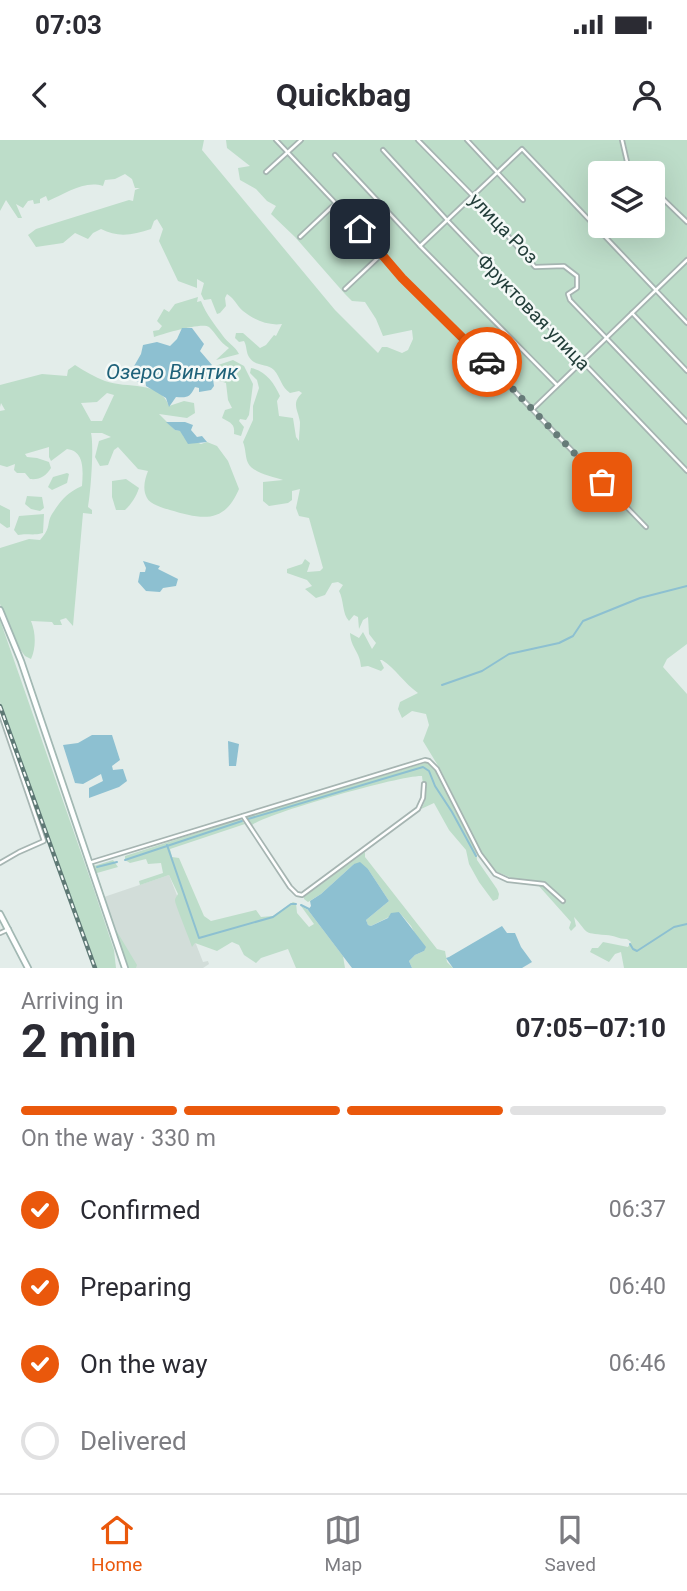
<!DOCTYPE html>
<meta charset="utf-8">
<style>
:root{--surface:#fff;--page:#f2f2f3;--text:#2b2b33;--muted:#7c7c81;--line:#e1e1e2;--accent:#ea580c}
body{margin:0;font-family:Roboto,sans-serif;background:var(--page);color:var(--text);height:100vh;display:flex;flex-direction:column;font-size:26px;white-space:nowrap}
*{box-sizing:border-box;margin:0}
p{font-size:23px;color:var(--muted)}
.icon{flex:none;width:38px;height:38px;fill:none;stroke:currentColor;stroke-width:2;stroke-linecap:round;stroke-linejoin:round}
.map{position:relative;height:828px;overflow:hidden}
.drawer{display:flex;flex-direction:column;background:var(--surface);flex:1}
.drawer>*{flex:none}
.fabs{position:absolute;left:588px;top:21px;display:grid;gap:14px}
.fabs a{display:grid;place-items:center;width:77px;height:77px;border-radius:7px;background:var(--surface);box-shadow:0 7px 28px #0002;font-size:35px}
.pin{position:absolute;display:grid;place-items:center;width:60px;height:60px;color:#fff;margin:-30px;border-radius:14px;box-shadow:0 4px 10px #0006}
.courier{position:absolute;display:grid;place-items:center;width:70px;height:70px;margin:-35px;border:5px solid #ea580c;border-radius:50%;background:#fff;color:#222;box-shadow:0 2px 9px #0007}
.head em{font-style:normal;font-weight:700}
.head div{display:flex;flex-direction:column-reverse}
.head{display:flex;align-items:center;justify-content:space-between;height:119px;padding:0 21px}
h1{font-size:46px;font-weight:700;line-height:52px}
.bar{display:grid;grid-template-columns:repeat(4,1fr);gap:10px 7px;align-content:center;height:84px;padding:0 21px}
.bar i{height:9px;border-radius:5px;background:var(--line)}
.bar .on{background:var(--accent)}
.bar p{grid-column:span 4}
ol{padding:0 21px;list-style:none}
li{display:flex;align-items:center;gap:21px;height:77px}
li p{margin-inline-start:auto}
li .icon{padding:7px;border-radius:50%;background:var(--accent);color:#fff;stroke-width:4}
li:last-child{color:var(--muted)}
li i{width:38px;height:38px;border:4px solid var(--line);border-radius:50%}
.status{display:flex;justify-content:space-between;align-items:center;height:49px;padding:0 35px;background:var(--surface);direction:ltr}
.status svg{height:19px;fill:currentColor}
header{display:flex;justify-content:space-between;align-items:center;height:91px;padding:0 21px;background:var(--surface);font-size:32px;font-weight:700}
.tabs{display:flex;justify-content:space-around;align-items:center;height:98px;border-top:2px solid var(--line);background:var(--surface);font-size:19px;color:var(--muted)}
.tabs a{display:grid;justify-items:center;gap:4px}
.tabs .on{color:var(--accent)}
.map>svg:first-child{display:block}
</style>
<div class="status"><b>07:03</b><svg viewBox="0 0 49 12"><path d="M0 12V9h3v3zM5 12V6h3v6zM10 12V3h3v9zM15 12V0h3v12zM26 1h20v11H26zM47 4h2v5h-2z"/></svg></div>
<header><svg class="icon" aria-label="back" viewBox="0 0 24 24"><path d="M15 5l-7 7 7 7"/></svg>Quickbag<svg class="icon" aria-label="person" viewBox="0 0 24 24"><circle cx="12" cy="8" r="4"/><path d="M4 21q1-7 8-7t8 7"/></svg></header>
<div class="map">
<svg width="687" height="828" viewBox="0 0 687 828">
<rect width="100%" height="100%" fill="#e3edea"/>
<!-- built -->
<polygon fill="#d2ddd9" points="169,735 203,822 208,821 209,824 203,828 128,828 104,757"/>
<!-- green -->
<g fill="#bdddc9" fill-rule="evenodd">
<path d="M 0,0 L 204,0 L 202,10 L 335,170 L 378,213 L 382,207 L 387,207 L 402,213 L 408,210 L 413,199 L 412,190 L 383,196 L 376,179 L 365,162 L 352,161 L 345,154 L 295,97 L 271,74 L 276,66 L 267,61 L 256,49 L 240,40 L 238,28 L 250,26 L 227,8 L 226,0 L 687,0 L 687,504 L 667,519 L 663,527 L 687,554 L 687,828 L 624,828 L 621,812 L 615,814 L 609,822 L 590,812 L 592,808 L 598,808 L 603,802 L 628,807 L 631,802 L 627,799 C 618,799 614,795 606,795 C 581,793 589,793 574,777 L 576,786 L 571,791 L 569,788 L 571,782 L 538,745 L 538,741 L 514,739 L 495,731 L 482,714 L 440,629 L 423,601 L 429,585 L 426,574 L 412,571 L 402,578 L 398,569 L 400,562 L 418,553 C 404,543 396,529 382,520 L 380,520 L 384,528 L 381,531 L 368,526 L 361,527 C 360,511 351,509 350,493 L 359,498 L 363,492 L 372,509 L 376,503 L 369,494 L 368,477 L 363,480 L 359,489 L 358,477 L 354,475 L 349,481 C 342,474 344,460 339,451 L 343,445 L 338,442 L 332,443 L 325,455 L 316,458 L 305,449 L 312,446 L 307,440 L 287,433 L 287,429 L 302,424 L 305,419 L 310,423 L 307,432 L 320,431 L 323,428 L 309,378 L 299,376 L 296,368 L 300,349 L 292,351 L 292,360 L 288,363 L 269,366 L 263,361 L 263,342 L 283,340 C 273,337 253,333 248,323 C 245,317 246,309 243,302 L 253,280 L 253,266 L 259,248 L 257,240 L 250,233 L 251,228 C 266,231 274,243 280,256 L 277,261 L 279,276 L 293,278 L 296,297 L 299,301 C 299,295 300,288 300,282 C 298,269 291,264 302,253 L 299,251 L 290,253 C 281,247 281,238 274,230 C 267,223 255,227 249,217 C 246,213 247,206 244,201 L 239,202 L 235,198 L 236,193 L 243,193 L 260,208 L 266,205 L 274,195 L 276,196 L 282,184 C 268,186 254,180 243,171 C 237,166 235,159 227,154 L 225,158 L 226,166 L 220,173 L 217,174 L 211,159 L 204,160 L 201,154 L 204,143 L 197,139 L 197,148 L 178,141 L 159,101 L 163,89 L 157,79 L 154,81 L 151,89 C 133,95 118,98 101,89 L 93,93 L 88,99 L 75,93 L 63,103 L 36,107 L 28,95 L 36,89 L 129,60 L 133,61 L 135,50 L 140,48 L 135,48 L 132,39 L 125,34 L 115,39 L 105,40 L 103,46 C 84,40 65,54 48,61 L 46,56 L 40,59 L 40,63 L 34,64 L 33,60 L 28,61 L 23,68 L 16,64 L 22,78 L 18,78 L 6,60 L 0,71 ZM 600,33 L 653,33 L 653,86 L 600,86 Z"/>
<path d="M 198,157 L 197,162 L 201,161 C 206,174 215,185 223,196 C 228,203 235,206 239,214 L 216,220 L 229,208 C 219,202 216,193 209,187 C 202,182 163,194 154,197 L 153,191 L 159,190 L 162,186 L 157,181 L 164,169 L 169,172 L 175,164 Z"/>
<path d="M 233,220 L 244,226 L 253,244 L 249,275 L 246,280 L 240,279 L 239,281 L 244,287 L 241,296 L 234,294 C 235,284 231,283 222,278 L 225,270 L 232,268 L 228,260 L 226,243 L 220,241 L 213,231 L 215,226 Z"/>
<path d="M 75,225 C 84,231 95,237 105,241 C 127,249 160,240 169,266 L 184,261 L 194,263 L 195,273 L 187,278 L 159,274 L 175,290 L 181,291 L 184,297 L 201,304 L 207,302 L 217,306 L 228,321 L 239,349 C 224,385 201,379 170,370 C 163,368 150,364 147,358 C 142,349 145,339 148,331 L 138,329 L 118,307 L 114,310 L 108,325 L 100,326 L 95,317 L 99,301 L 111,297 L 102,293 L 91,293 C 94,305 91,350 88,367 L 92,370 L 92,374 L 83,373 L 73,486 L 66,478 L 60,480 L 62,485 L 54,485 L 52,482 L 31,481 C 36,493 36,508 31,519 L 25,516 L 19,508 L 0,464 L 0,408 L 29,399 L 40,400 C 52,387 46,384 52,374 C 61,360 67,353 82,346 C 83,331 85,311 67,309 L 51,321 L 49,317 L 49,307 L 25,314 L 27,317 L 37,318 L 49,322 L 51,328 C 46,336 40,340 30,339 L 25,333 L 17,333 L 14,330 L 15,324 L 7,327 L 0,325 L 0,271 L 5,270 L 1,263 L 0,267 L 0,245 L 42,234 L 67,236 L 68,230 ZM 107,253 L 114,255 L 102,281 L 91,281 L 81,263 L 97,262 Z"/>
<polygon points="67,333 69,334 67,343 52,350 48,347 53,337"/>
<path d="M 126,339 L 139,348 C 136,357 132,363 125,370 L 116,370 L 112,357 L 112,341 Z"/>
<polygon points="27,356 42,357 44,368 40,371 31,369 25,364"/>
<polygon points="0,365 10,370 10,387 7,388 0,383"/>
<path d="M 44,374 L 43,393 C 32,396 28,393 18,395 L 14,390 L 19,376 Z"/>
<polygon points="0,480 93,747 114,810 116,828 96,828 0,562"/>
<path d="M 428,622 L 438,633 L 476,709 L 477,720 L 497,749 L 499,754 L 498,759 L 493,761 L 479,742 L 469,724 L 466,710 L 449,690 L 434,663 L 421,669 C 430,655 423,649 422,636 C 401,635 268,673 252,685 L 246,677 Z"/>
<path d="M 240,679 L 245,684 L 170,709 L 172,717 L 179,718 L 204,776 L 211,781 L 256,770 L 261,777 L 273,776 L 293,762 L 296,763 L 297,773 L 309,787 L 314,784 L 301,766 L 308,770 L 343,816 L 345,828 L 296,828 L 288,809 L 261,818 L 256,823 L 244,815 L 239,805 L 232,802 L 217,811 L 195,803 L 192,807 C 190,800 174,762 175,760 C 175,758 177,756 178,754 L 169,735 L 140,745 L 139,741 L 163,733 L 161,723 L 148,724 L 146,719 L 130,723 L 125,720 L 125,716 Z"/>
<polygon points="365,712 365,717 437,809 445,811 447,822 453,828 412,828 409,821 415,815 424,811 411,786 399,772 371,786 368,785 366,780 389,761 368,729 354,724 321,754 308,762 304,759 304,757"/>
<polygon points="113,720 118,727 97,733 113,785 137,825 136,828 126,828 94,726"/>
</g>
<!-- water -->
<g fill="#8dc0d1">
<path d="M 182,188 L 192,188 L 204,204 L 200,211 L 212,225 L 206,231 L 213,239 L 214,246 L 211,250 L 199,252 L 199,248 L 195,247 C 190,257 188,258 176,257 L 169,267 L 166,258 L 146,246 L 145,236 L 140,236 L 140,242 L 132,240 L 129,235 L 141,214 L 143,205 L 157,202 L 170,206 L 177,199 Z"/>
<polygon points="166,282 185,282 193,285 191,290 197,297 202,296 207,302 188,304 180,291 175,290"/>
<polygon points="143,421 160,426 158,429 178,439 176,446 163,448 160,452 146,451 138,442 140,432 145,432 146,428"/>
<polygon points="92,595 112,595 120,620 112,626 113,630 123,629 127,641 119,647 89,658 89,648 103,641 101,634 83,644 75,643 63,605 78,603"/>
<polygon points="228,601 239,604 236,626 229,626"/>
<polygon points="360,722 368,729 389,761 366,780 368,785 371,786 388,778 391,773 399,772 426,807 424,811 415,815 409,821 412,828 352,828 308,770 311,766 310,761 321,754 354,724"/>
<polygon points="502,786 507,793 515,793 521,807 532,822 522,828 453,828 446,818 449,817"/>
</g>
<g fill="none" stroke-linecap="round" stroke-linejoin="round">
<!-- stream -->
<g stroke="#8dc0d1" stroke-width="2">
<polyline points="442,545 482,531 509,514 559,503 573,496 583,481 640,458 687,446"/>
<polyline points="248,679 423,627 429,631 435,646 452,672 476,716"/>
<polyline points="167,705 199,798 273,777 291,764 296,764"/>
<polyline points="125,720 242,681"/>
<polyline points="97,727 117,722"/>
<polyline points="301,765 309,769"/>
<polyline points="630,804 633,809 637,811 674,787 687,784"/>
</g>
<defs>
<g id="street">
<polyline points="276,0 360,89 402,138 468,203 646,387"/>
<polyline points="418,0 472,55 535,127 564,126 577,136 577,148 568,154 570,160 687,282"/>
<polyline points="467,0 523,60"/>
<polyline points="622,0 628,26"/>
<polyline points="383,10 448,81 687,331"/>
<polyline points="335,15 420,106 557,245"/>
<polyline points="266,32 301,0"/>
<polyline points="658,54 687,82"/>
<polyline points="300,97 336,63"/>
<polyline points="420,106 522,9 687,183"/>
<polyline points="345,149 382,114"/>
<polyline points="632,173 687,231"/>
<polyline points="533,269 687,120"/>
<polyline points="0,572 44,701 19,712 0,723"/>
<polyline points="243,676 290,747 297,754 302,755 418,669 423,658 424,644"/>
<polyline points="89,723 425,620 429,621 437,629 480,714 495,734 508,740 544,744 563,761"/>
<polyline points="0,793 9,789"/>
</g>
<g id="secondary">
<polyline points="0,470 21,521 125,828"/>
<polyline points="0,774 28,828"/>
</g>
</defs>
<!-- street casing -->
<use href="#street" stroke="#a6b5b2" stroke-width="6"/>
<!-- secondary casing -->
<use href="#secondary" stroke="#a2b8b3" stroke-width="8"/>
<!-- street -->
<use href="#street" stroke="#fff" stroke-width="2.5"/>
<!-- secondary -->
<use href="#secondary" stroke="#fff" stroke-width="4.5"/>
<defs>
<polyline id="rail" points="0,566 95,828"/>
</defs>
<!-- rail casing -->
<use href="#rail" stroke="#5e7975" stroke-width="4.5"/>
<!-- rail -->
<use href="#rail" stroke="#f4f9f7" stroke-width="2" stroke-dasharray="5" stroke-linecap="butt"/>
</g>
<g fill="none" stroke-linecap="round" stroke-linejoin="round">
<!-- done -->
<polyline stroke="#667b78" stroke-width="7" stroke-dasharray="0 12.6" points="487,222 602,342"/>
<!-- route -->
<polyline stroke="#ea580c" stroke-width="9" points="360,89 402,138 487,222"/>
</g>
<g text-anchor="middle" stroke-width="5" stroke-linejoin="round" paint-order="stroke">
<!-- street labels -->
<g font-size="19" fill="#233e3a" stroke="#f4f9f7">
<text transform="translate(504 88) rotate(46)" y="7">улица Роз</text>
<text transform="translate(534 172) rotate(46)" y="7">Фруктовая улица</text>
</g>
<!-- water labels -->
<g font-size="21" font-style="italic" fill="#1e6179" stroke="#f4f9f7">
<text x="172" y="239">Озеро Винтик</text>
</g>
</g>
</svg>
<div class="fabs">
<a><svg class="icon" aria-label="layers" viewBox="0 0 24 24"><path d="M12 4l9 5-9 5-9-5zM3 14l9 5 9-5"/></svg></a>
</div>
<div class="pin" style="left:602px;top:342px;background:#ea580c"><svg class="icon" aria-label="bag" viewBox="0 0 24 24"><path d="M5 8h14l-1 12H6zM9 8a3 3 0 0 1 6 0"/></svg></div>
<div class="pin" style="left:360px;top:89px;background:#1f2937"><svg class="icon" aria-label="home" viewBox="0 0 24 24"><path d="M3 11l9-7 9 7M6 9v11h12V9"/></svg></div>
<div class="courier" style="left:487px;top:222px"><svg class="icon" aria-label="car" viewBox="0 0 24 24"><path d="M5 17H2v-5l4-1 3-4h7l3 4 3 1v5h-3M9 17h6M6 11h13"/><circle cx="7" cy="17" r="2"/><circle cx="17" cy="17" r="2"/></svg></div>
</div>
<section class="drawer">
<div class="head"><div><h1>2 min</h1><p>Arriving in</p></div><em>07:05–07:10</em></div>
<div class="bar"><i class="on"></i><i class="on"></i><i class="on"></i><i></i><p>On the way · 330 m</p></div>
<ol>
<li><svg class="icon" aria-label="check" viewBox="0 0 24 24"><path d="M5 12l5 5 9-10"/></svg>Confirmed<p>06:37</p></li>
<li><svg class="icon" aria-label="check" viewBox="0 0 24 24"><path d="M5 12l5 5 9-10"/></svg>Preparing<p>06:40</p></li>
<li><svg class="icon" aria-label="check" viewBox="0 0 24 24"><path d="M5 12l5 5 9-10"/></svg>On the way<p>06:46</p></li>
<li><i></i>Delivered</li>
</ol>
</section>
<nav class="tabs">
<a class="on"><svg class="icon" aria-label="home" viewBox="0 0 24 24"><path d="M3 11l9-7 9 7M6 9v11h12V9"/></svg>Home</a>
<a><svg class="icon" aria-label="map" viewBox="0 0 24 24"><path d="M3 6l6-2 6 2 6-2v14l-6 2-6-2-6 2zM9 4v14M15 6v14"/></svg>Map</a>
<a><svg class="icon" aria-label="saved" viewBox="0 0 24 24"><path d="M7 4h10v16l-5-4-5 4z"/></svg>Saved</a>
</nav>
